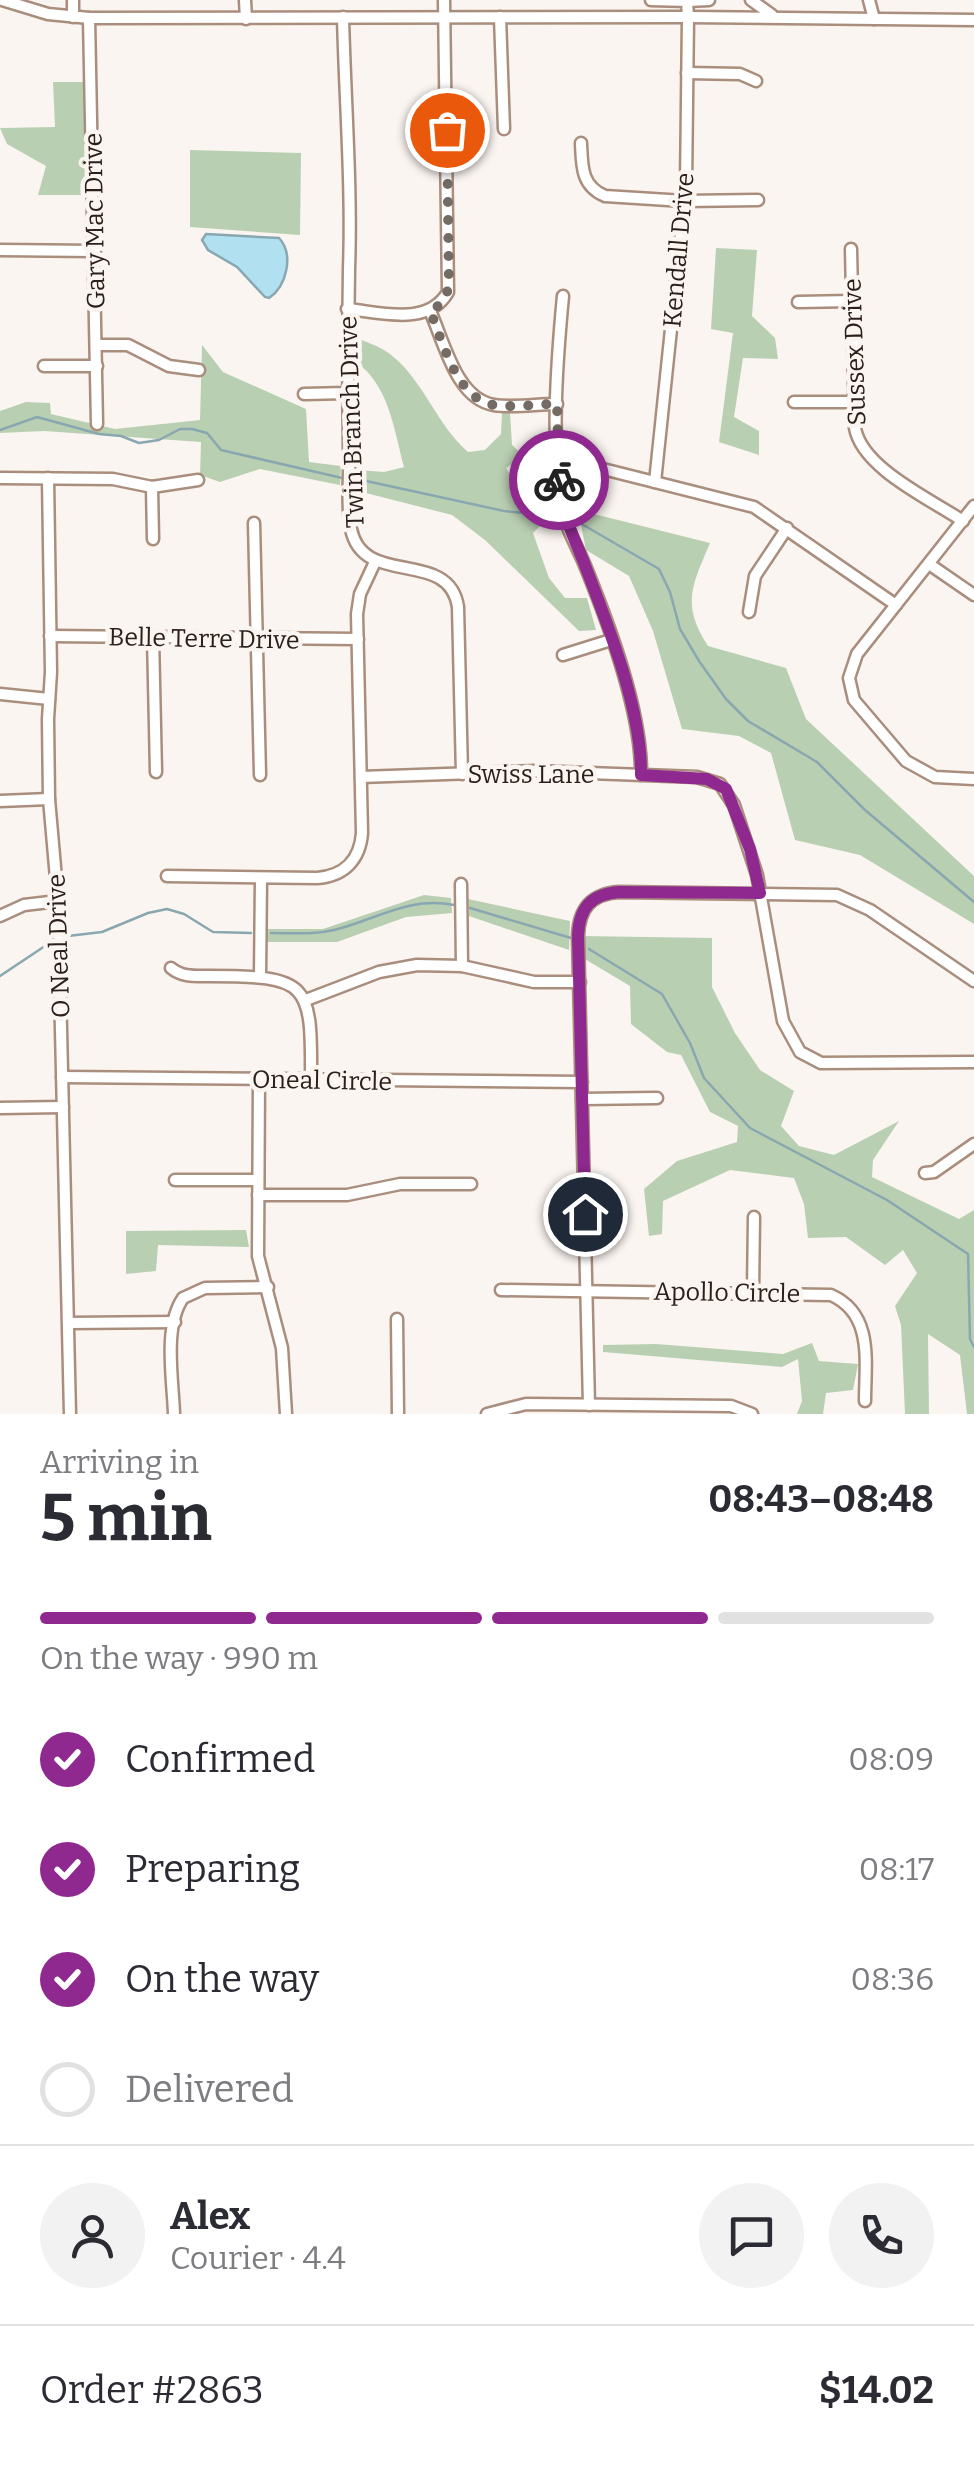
<!DOCTYPE html>
<meta charset="utf-8">
<style>
:root{--surface:#fff;--page:#f2f2f3;--text:#2b2b33;--muted:#7c7c81;--line:#e1e1e2;--accent:#8f298f}
body{margin:0;font-family:Bitter,serif;background:var(--page);color:var(--text);height:100vh;display:flex;flex-direction:column;font-size:38px;white-space:nowrap}
*{box-sizing:border-box;margin:0}
p{font-size:32px;color:var(--muted)}
.icon{flex:none;width:55px;height:55px;fill:none;stroke:currentColor;stroke-width:2;stroke-linecap:round;stroke-linejoin:round}
.map{position:relative;height:1414px;overflow:hidden}
.details{display:flex;flex-direction:column;background:var(--surface);flex:1}
.details>*{flex:none}
.pin{position:absolute;display:grid;place-items:center;width:85px;height:85px;color:#fff;margin:-42px;border:5px solid #fff;border-radius:50%;box-shadow:0 2px 10px #0007}
.courier{position:absolute;display:grid;place-items:center;width:100px;height:100px;margin:-50px;border:8px solid #8f298f;border-radius:50%;background:#fff;color:#222;box-shadow:0 2px 12px #0007}
.overview em{font-style:normal;font-weight:700}
.overview div{display:flex;flex-direction:column-reverse}
.overview{display:flex;align-items:center;justify-content:space-between;height:170px;padding:0 40px}
h1{font-size:65px;font-weight:700;line-height:75px}
.bar{display:grid;grid-template-columns:repeat(4,1fr);gap:15px 10px;align-content:center;height:120px;padding:0 40px}
.bar i{height:12px;border-radius:8px;background:var(--line)}
.bar .selected{background:var(--accent)}
.bar p{grid-column:span 4}
.line{display:flex;align-items:center;gap:25px;padding:0 40px;border-top:2px solid var(--line)}
.line div{flex:1}
.round{display:grid;place-items:center;flex:none;width:105px;height:105px;border-radius:52px;background:var(--page)}
ol{padding:0 40px;list-style:none}
li{display:flex;align-items:center;gap:30px;height:110px}
li p{margin-inline-start:auto}
li .icon{padding:10px;border-radius:50%;background:var(--accent);color:#fff;stroke-width:4}
li:last-child{color:var(--muted)}
li i{width:55px;height:55px;border:5px solid var(--line);border-radius:50%}
.map>svg:first-child{display:block}
</style>
<div class="map">
<svg width="974" height="1414" viewBox="0 0 974 1414">
<rect width="100%" height="100%" fill="#fbf5f1"/>
<!-- green -->
<g fill="#b9cfb2">
<polygon points="53,82 84,82 87,195 38,195 46,166 7,144 0,128 55,127"/>
<polygon points="190,150 301,153 300,235 190,227"/>
<polygon points="716,248 757,250 752,316 775,338 778,359 743,358 734,417 759,431 759,455 719,442 733,333 711,329"/>
<path d="M 354,337 C 366,342 380,346 390,354 C 423,379 436,424 468,452 L 485,450 L 501,434 L 502,412 L 510,412 L 512,445 L 525,457 L 506,468 L 521,493 L 552,501 L 557,521 L 541,525 L 533,533 L 549,578 L 565,598 L 587,598 L 596,630 L 579,631 L 485,540 L 452,515 L 358,491 L 358,470 L 384,472 L 404,467 C 394,430 389,383 354,361 Z"/>
<polygon points="202,345 223,372 306,409 309,462 341,466 340,485 260,469 220,482 200,475 201,442 44,431 0,433 0,411 26,402 50,403 51,414 115,429 200,420"/>
<path d="M 578,510 L 710,543 C 692,586 681,604 708,646 L 786,668 L 806,719 L 974,876 L 974,924 L 860,855 L 795,840 L 771,753 L 739,736 L 682,729 L 653,631 L 629,576 L 586,550 Z"/>
<polygon points="424,895 451,898 452,913 406,917 337,942 266,942 266,929 323,929"/>
<polygon points="468,899 570,921 569,950 469,916"/>
<polygon points="581,936 712,938 712,987 735,1033 760,1070 794,1091 781,1126 799,1146 834,1155 899,1121 873,1160 872,1177 959,1219 974,1210 974,1414 967,1414 960,1355 928,1334 929,1414 905,1414 901,1325 895,1306 917,1273 903,1250 885,1265 846,1237 808,1238 804,1204 794,1178 730,1170 663,1201 662,1234 649,1236 644,1189 677,1161 737,1142 738,1126 710,1112 681,1055 667,1052 631,1024 630,986 583,958"/>
<polygon points="246,1230 249,1247 158,1245 156,1271 126,1274 126,1231"/>
<polygon points="812,1343 819,1361 858,1364 853,1390 826,1393 823,1414 797,1414 802,1401 798,1359 782,1367 603,1352 603,1345 656,1344 783,1354"/>
</g>
<!-- water -->
<path fill="#b1e1f1" stroke="#89a7b0" stroke-width="2.5" d="M 206,234 L 279,238 C 294,254 287,286 269,298 L 265,297 L 237,267 L 208,250 L 202,240 Z"/>
<g fill="none" stroke-linecap="round" stroke-linejoin="round">
<!-- stream -->
<g stroke="#89a7b0" stroke-width="2.5">
<polyline points="0,430 37,417 99,434 121,436 139,443 159,440 180,429 192,429 207,433 221,450 342,478"/>
<polyline points="357,479 504,511 555,516"/>
<polyline points="580,523 659,569 670,592 680,629 699,661 726,699 748,721 817,762 865,810 974,902"/>
<polyline points="470,908 571,938"/>
<path d="M 271,933 C 292,933 313,935 334,930 C 376,920 408,896 454,905"/>
<polyline points="68,936 102,932 148,913 167,909 184,914 213,932 251,933"/>
<polyline points="589,949 662,994 690,1043 704,1078 750,1128 887,1200 968,1254 970,1339 974,1347"/>
<polyline points="0,976 54,940"/>
</g>
<defs>
<g id="minor">
<polyline points="2,0 48,14 89,18 688,17 974,20"/>
<polyline points="245,0 246,19"/>
<polyline points="651,0 687,1 688,17 686,186 655,482"/>
<polyline points="751,0 772,15"/>
<polyline points="869,0 874,19"/>
<polyline points="687,1 709,0"/>
<polyline points="73,17 73,0"/>
<path d="M 343,17 C 345,101 352,186 349,269 C 348,331 348,392 349,453 C 350,478 346,505 351,529 C 363,589 449,547 458,607 L 462,774"/>
<polyline points="500,17 504,129"/>
<polyline points="89,18 97,424"/>
<polyline points="687,73 740,74 756,81"/>
<path d="M 581,143 C 582,166 581,186 605,196 L 684,201 L 758,200"/>
<path d="M 851,249 L 855,428 C 862,468 930,499 963,521"/>
<polyline points="0,250 95,251"/>
<path d="M 563,296 C 557,359 549,458 565,519 C 570,536 580,552 586,568 C 610,627 642,713 641,775"/>
<polyline points="798,302 852,301"/>
<path d="M 347,309 C 380,312 428,327 448,292 L 444,0"/>
<path d="M 430,311 C 444,341 456,399 494,405 C 514,408 537,404 557,404"/>
<polyline points="97,345 128,345 169,366 199,370"/>
<polyline points="44,366 97,366"/>
<polyline points="304,394 347,393"/>
<polyline points="794,402 854,402"/>
<polyline points="559,466 603,469 754,507 896,605"/>
<polyline points="0,478 113,479 152,487 198,480"/>
<polyline points="48,478 51,672 48,719 49,799 58,901 70,1414"/>
<polyline points="152,487 153,539"/>
<polyline points="974,506 857,654 849,678 854,700 906,761 935,777 974,779"/>
<polyline points="254,523 260,775"/>
<polyline points="929,564 974,595"/>
<polyline points="749,612 755,576 787,528"/>
<polyline points="50,636 358,639"/>
<polyline points="153,637 156,772"/>
<polyline points="563,655 611,640"/>
<polyline points="0,694 49,699"/>
<polyline points="361,777 535,771 697,777 720,784 734,805 757,875 783,1021 800,1052 821,1063 974,1062"/>
<polyline points="0,801 49,799"/>
<path d="M 167,876 L 317,878 C 344,876 360,860 362,833 L 357,614 L 360,594 L 375,562"/>
<polyline points="461,884 462,966"/>
<polyline points="0,916 24,905 58,901"/>
<path d="M 171,968 C 182,977 194,976 208,976 C 308,976 312,981 311,1080"/>
<polyline points="260,976 261,878"/>
<polyline points="306,1000 379,972 417,965 462,966 534,982 580,982"/>
<polyline points="62,1077 582,1082"/>
<polyline points="259,1079 258,1256 282,1348 286,1414"/>
<polyline points="582,1099 657,1098"/>
<polyline points="0,1108 63,1107"/>
<polyline points="925,1173 934,1172 974,1144"/>
<polyline points="175,1180 258,1180"/>
<polyline points="258,1195 347,1195 400,1184 471,1184"/>
<path d="M 501,1290 L 831,1295 C 874,1314 865,1362 865,1401"/>
<polyline points="753,1292 754,1217"/>
<polyline points="397,1319 398,1414"/>
<polyline points="69,1323 175,1322"/>
<path d="M 589,1405 L 578,936 C 579,908 591,894 619,892 L 837,895 L 870,910 L 974,981"/>
<path d="M 174,1414 C 173,1380 163,1327 183,1298 L 205,1288 L 268,1287"/>
<polyline points="487,1414 526,1404 731,1406 752,1414"/>
</g>
</defs>
<!-- minor casing -->
<use href="#minor" stroke="#aa8e7d" stroke-width="15"/>
<!-- minor -->
<use href="#minor" stroke="#fff" stroke-width="10"/>
</g>
<g fill="none" stroke-linecap="round" stroke-linejoin="round">
<!-- done -->
<path stroke="#746b65" stroke-width="10" stroke-dasharray="0 18" d="M 447,130 L 449,288 L 441,304 L 430,311 C 443,341 456,399 494,405 C 514,408 537,404 557,404 L 559,480"/>
<!-- route -->
<path stroke="#8f298f" stroke-width="12" d="M 559,480 C 560,513 575,538 586,568 C 609,628 642,711 641,775 L 707,779 L 726,789 L 750,849 L 760,893 L 619,892 C 591,894 579,908 578,936 L 585,1214"/>
</g>
<g text-anchor="middle" stroke-width="9" stroke-linejoin="round" paint-order="stroke">
<!-- street labels -->
<g font-size="25" fill="#2b2019" stroke="#fbf5f1">
<text transform="translate(94 221) rotate(-91)" y="9">Gary Mac Drive</text>
<text transform="translate(678 250) rotate(-85)" y="9">Kendall Drive</text>
<text transform="translate(854 352) rotate(-92)" y="9">Sussex Drive</text>
<text transform="translate(351 422) rotate(-92)" y="9">Twin Branch Drive</text>
<text transform="translate(204 638) rotate(1)" y="9">Belle Terre Drive</text>
<text x="531" y="783">Swiss Lane</text>
<text transform="translate(58 946) rotate(-92)" y="9">O Neal Drive</text>
<text transform="translate(322 1080) rotate(1)" y="9">Oneal Circle</text>
<text transform="translate(727 1292) rotate(1)" y="9">Apollo Circle</text>
</g>
</g>
</svg>
<div class="pin" style="left:447px;top:130px;background:#ea580c"><svg class="icon" aria-label="bag" viewBox="0 0 24 24"><path d="M5 8h14l-1 12H6zM9 8a3 3 0 0 1 6 0"/></svg></div>
<div class="pin" style="left:585px;top:1214px;background:#1f2937"><svg class="icon" aria-label="home" viewBox="0 0 24 24"><path d="M3 11l9-7 9 7M6 9v11h12V9"/></svg></div>
<div class="courier" style="left:559px;top:480px"><svg class="icon" aria-label="bike" viewBox="0 0 24 24"><circle cx="6" cy="16" r="4"/><circle cx="18" cy="16" r="4"/><path d="M6 16l4-8h5l3 8M10 8l3 8H6M13 5h3"/></svg></div>
</div>
<section class="details">
<div class="overview"><div><h1>5 min</h1><p>Arriving in</p></div><em>08:43–08:48</em></div>
<div class="bar"><i class="selected"></i><i class="selected"></i><i class="selected"></i><i></i><p>On the way · 990 m</p></div>
<ol>
<li><svg class="icon" aria-label="check" viewBox="0 0 24 24"><path d="M5 12l5 5 9-10"/></svg>Confirmed<p>08:09</p></li>
<li><svg class="icon" aria-label="check" viewBox="0 0 24 24"><path d="M5 12l5 5 9-10"/></svg>Preparing<p>08:17</p></li>
<li><svg class="icon" aria-label="check" viewBox="0 0 24 24"><path d="M5 12l5 5 9-10"/></svg>On the way<p>08:36</p></li>
<li><i></i>Delivered</li>
</ol>
<div class="line" style="height:180px"><a class="round"><svg class="icon" aria-label="person" viewBox="0 0 24 24"><circle cx="12" cy="8" r="4"/><path d="M4 21q1-7 8-7t8 7"/></svg></a><div><b>Alex</b><p>Courier · 4.4</p></div><a class="round"><svg class="icon" aria-label="chat" viewBox="0 0 24 24"><path d="M4 5h16v11H9l-5 4z"/></svg></a><a class="round"><svg class="icon" aria-label="phone" viewBox="0 0 24 24"><path d="M5 4h4l2 5-3 2q2 4 5 5l2-3 5 2v4C11 20 4 13 5 4z"/></svg></a></div>
<div class="line" style="height:130px"><div>Order #2863</div><b>$14.02</b></div>
</section>
